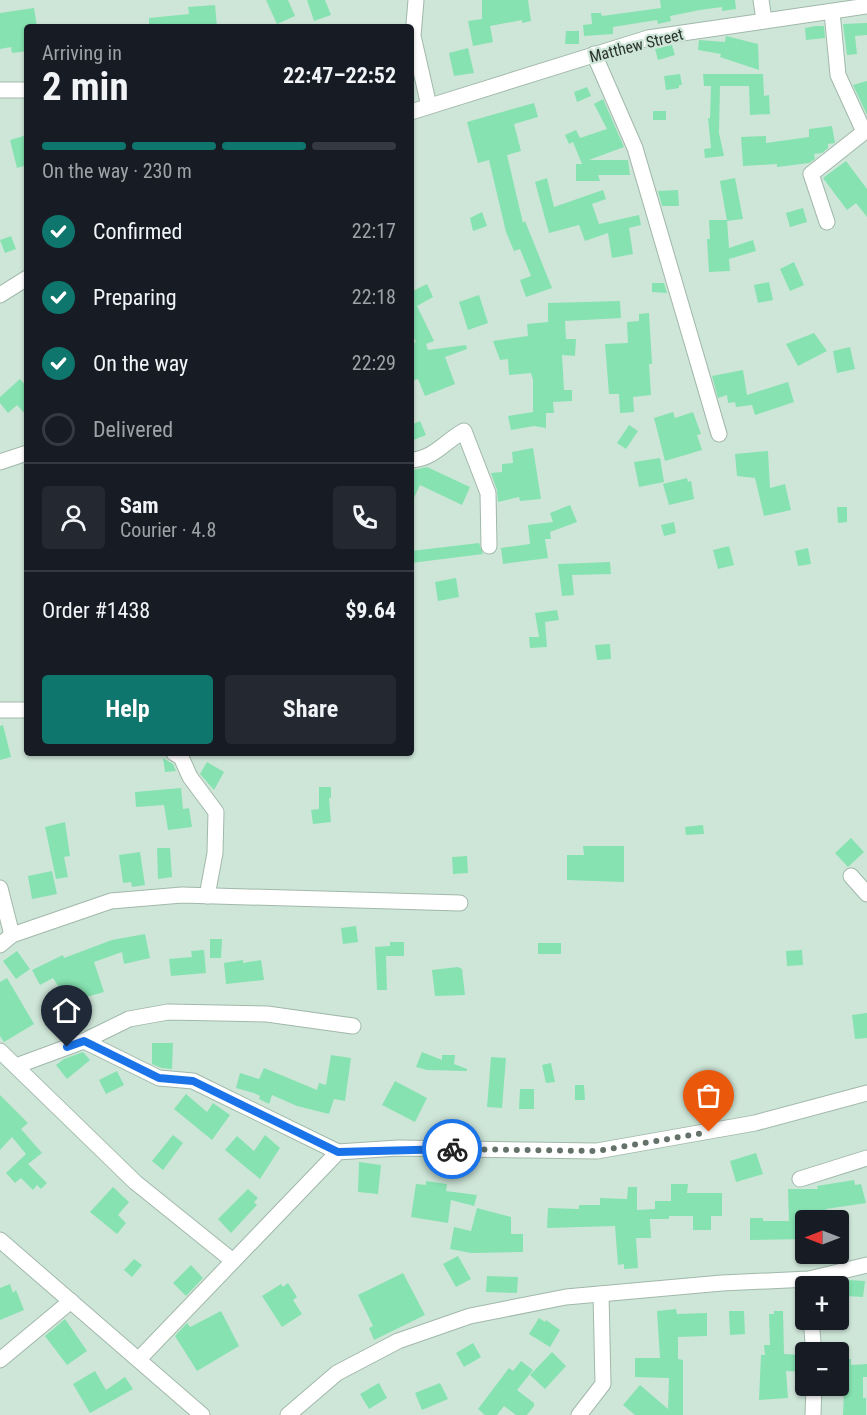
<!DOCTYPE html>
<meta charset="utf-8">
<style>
:root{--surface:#171b24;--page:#242831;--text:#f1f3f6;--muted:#9ea1a6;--line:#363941;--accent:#0f766e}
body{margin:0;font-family:"Roboto Condensed",sans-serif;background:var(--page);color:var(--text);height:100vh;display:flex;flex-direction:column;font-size:22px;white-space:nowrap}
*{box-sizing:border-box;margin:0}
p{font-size:20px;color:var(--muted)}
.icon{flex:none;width:33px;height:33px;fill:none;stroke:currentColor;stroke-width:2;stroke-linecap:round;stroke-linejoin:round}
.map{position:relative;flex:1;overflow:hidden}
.details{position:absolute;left:24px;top:24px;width:390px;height:732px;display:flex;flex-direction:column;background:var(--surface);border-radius:6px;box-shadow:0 2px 4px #0004}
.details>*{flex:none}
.needle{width:39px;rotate:270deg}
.tools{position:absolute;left:795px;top:1210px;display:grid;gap:12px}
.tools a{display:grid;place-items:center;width:54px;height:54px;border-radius:6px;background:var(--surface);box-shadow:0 2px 4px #0004;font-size:30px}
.pin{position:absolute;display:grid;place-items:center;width:51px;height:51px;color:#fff;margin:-62px -26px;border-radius:50% 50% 50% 0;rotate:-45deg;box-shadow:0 0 6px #0007}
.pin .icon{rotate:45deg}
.courier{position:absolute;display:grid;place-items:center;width:60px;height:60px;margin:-30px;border:4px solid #1a73e8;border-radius:50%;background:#fff;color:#222;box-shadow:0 2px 8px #0007}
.head em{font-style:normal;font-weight:700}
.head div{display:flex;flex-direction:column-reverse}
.head{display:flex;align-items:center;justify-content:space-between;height:102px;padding:0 18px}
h1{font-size:39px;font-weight:700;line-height:45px}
.bar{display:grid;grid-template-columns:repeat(4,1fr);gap:9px 6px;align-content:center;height:72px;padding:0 18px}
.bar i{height:8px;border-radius:4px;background:var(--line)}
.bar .on{background:var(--accent)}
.bar p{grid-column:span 4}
.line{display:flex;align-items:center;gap:15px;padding:0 18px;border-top:2px solid var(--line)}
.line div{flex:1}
.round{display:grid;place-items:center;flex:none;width:63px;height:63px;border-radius:6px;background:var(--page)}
ol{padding:0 18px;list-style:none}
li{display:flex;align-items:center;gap:18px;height:66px}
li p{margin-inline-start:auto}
li .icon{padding:6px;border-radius:50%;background:var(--accent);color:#fff;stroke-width:4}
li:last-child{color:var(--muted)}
li i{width:33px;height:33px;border:3px solid var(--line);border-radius:50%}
.button{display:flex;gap:12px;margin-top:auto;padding:12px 18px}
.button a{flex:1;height:69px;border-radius:6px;background:var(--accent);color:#fff;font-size:24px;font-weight:700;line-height:69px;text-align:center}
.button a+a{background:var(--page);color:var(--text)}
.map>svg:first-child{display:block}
</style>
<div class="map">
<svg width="867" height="1415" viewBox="0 0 867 1415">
<rect width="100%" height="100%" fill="#cee6d8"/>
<!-- building -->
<g fill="#86e2b1">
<polygon points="266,0 288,0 295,16 277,24"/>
<polygon points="307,0 325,0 331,15 314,21"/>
<polygon points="482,0 528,0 531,21 522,23 522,20 490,26 493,42 473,46 468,21 482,19"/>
<polygon points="660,0 735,0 736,9 722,11 722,7 700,10 670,16 671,21 658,24 657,20 613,27 613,34 584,36 583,25 592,24 591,13 601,13 602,16 661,8"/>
<polygon points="215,5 217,27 149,27 149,18 189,14 188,7"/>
<polygon points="34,8 37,27 27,27 27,51 12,53 11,47 0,49 0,13"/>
<polygon points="867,23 867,35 855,36 857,54 847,55 843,24"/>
<polygon points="816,26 824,26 825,38 806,40 805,28"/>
<polygon points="566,31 579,31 579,44 565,44"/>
<polygon points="726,36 758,44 759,70 720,57 721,54 698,50 699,40 725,42"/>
<polygon points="672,45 675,55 658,60 655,49"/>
<polygon points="468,48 474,73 454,76 449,53"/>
<polygon points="680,74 682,85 679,85 679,88 666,90 664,76"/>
<polygon points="703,74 763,74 764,96 769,95 770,114 750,115 749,86 720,86 719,133 724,156 705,158 704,149 711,148 708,118 710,118 711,86 704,86"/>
<polygon points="867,81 867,115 853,85"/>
<polygon points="587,87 591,96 577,102 574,92"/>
<polygon points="603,99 624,147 589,160 628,160 630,175 598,175 600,181 576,181 576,164 582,164 573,142 569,144 565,135 576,130 580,138 607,129 594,104"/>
<polygon points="534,103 538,117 514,124 521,151 507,155 523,223 525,221 552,288 526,297 520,280 531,276 520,249 514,251 506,232 489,160 478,163 467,122"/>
<rect x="653" y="111" width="13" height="9"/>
<polygon points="832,126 835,143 828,144 828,148 822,153 814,154 815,159 809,163 777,167 777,164 743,166 741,137 766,136 766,143 809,137 809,129"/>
<polygon points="27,135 27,165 17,168 10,140"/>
<polygon points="846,161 867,189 867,217 856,203 847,210 823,178"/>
<polygon points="547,178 554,207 603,190 606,199 592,204 599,224 639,215 641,225 629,228 633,254 612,258 608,233 585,241 579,225 549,233 535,182"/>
<polygon points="735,178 743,219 727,221 720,181"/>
<polygon points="678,190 679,206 662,206 658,191"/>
<polygon points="803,208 807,222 790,227 786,213"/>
<polygon points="482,212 487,226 473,231 470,218"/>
<polygon points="709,220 727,220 729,248 753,240 756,251 729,259 730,271 709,272 707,239 710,239"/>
<polygon points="11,236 16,249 5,253 0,240"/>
<polygon points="794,262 804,285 790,291 780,269"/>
<polygon points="769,282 773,300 758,303 754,285"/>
<polygon points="652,283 664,283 667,293 652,292"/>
<polygon points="427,284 433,297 417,306 434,341 426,344 428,350 466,345 467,349 445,357 455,384 425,396 418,379 411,381 411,344 416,342 411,332 411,292"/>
<polygon points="479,295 488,323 468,330 459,302"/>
<polygon points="620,301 621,318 565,321 566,339 576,339 575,356 562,355 564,390 572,390 572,401 553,402 554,413 546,413 546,428 534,426 511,430 508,416 533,412 533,380 531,373 509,375 508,359 500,360 493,341 528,336 527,324 548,322 548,303"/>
<polygon points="649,313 652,364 649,364 651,395 633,397 634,412 620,413 619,394 609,394 605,344 628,343 627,322 639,321 639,314"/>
<polygon points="814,333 827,351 798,366 786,344"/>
<polygon points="850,347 855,369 837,373 833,351"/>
<polygon points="743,370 747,395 788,382 794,402 755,415 752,405 736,407 735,402 728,403 727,395 718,398 712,376"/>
<polygon points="20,379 27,387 27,416 17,405 8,413 0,403 0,397"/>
<polygon points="673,412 675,418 693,412 701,434 697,435 702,450 665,461 654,418"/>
<polygon points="420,421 426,435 411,441 411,425"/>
<polygon points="629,425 638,431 626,449 617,443"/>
<polygon points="533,448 541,499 520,501 519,497 498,502 497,490 491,473 502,472 502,464 513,463 512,452"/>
<polygon points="768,451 770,488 785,484 791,510 764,516 755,478 737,476 735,454"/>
<polygon points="660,458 664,482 639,487 634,462"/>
<polygon points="427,467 470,487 462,505 420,485 411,504 411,473 413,470"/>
<polygon points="687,478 688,482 691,481 694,499 669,505 663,484"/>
<polygon points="570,505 577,522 550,532 551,539 545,539 548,558 503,564 501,548 530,544 528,525 553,522 550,513"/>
<polygon points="837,507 847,507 847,522 838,523"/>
<polygon points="674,522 676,533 664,536 661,525"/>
<polygon points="479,543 483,554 411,563 411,551"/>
<polygon points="729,546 734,565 718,569 713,550"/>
<polygon points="808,548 811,564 798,566 795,551"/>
<polygon points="610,562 611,574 572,575 574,595 562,596 558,564"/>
<polygon points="456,578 459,597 438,601 435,582"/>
<polygon points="557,610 559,620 545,622 547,647 530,648 529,637 539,637 535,613"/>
<polygon points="610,644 611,659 597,660 595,645"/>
<polygon points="3,725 11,757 0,760 0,726"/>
<polygon points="163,758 173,764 176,771 165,772"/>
<polygon points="207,762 224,772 214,790 200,774"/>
<polygon points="319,787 331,787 331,798 329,798 331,822 313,824 311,810 319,809"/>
<polygon points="181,788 183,809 189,808 192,827 168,830 164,805 136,807 135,792"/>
<polygon points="65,822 70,856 64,857 68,877 56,879 45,827"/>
<polygon points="703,825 704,834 686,835 685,827"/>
<polygon points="851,838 864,852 848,867 835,853"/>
<polygon points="583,846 624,846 624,882 567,880 567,855 584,855"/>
<polygon points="157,848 170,848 172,877 158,879"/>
<polygon points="140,852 145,885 132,887 131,882 123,883 119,855"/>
<polygon points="467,856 468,873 453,874 452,857"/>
<polygon points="52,871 57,894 32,899 28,876"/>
<polygon points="356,926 358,942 343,944 341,928"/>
<polygon points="145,934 150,958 124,964 122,952 94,962 104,992 83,998 71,1006 53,978 40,985 32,970 63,955 64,958 112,940"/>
<polygon points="210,939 222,939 221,958 210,958"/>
<polygon points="390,942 404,942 404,956 386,956 387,990 377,990 375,947 390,946"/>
<rect x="538" y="943" width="23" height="11"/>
<polygon points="204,950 206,973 171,976 169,959 192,957 191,951"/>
<polygon points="802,950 803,965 787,966 786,951"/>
<polygon points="17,951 30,969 16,979 3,961"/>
<polygon points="243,960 243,963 261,960 264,980 226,984 224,963"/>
<polygon points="458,967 462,969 465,995 435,996 432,970"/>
<polygon points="7,978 34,1024 4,1042 0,1036 0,982"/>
<polygon points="867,1013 867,1038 855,1039 852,1015"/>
<polygon points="152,1043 173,1043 172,1069 162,1068 152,1064"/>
<polygon points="83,1052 90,1060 67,1079 56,1065 64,1059"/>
<polygon points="422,1052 442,1060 442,1055 455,1055 454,1064 467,1069 467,1071 427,1070 416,1067"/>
<polygon points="331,1055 351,1058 345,1101 334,1099 329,1114 297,1106 272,1095 269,1104 259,1099 260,1096 254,1093 236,1088 240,1073 259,1079 264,1068 317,1090 319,1083 326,1085"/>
<polygon points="491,1057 506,1058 502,1108 487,1107"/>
<polygon points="551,1063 555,1082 546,1083 542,1065"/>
<polygon points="117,1071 124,1085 106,1094 99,1080"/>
<polygon points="395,1081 427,1098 415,1122 382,1105"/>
<polygon points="575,1085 584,1085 585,1100 575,1100"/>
<polygon points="520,1089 534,1089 534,1109 519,1109"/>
<polygon points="186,1094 207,1112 213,1103 230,1115 212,1140 174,1109"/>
<polygon points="0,1095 28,1123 21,1129 42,1153 28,1164 47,1183 41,1189 37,1185 33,1190 21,1178 15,1183 6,1173 26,1154 12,1137 0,1150"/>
<polygon points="173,1135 183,1143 163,1170 152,1161"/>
<polygon points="265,1135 280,1148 260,1179 225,1150 237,1136 254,1151"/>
<polygon points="756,1153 763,1174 736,1182 730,1161"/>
<polygon points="359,1162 381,1165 378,1194 358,1192"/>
<polygon points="854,1180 855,1185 861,1184 866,1203 826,1209 826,1221 806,1221 806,1239 750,1240 750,1218 763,1218 763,1221 789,1221 788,1189 818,1189 817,1186"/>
<polygon points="426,1181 447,1184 446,1191 477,1195 474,1206 451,1200 448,1223 411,1217 416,1184 426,1185"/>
<polygon points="671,1184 688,1184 687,1193 722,1193 722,1216 711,1216 711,1230 693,1230 693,1216 669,1216 669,1219 650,1219 651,1238 636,1238 638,1268 624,1269 624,1264 618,1265 615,1226 547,1228 548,1208 579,1209 579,1205 600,1205 600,1198 627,1199 628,1187 637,1187 637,1210 655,1209 655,1201 671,1201"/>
<polygon points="113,1187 129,1202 118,1215 126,1223 117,1234 90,1212"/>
<polygon points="248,1189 258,1198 254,1202 257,1205 231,1233 218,1219"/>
<polygon points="477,1208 511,1217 511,1234 523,1234 523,1252 471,1253 450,1249 454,1227 471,1231"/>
<polygon points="458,1256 471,1279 456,1287 443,1264"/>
<polygon points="134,1259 142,1265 132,1277 124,1270"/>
<polygon points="191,1265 203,1278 186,1296 173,1283"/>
<polygon points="403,1273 425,1315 374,1340 369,1328 373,1326 358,1295"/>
<polygon points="487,1276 518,1277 517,1293 486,1292"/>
<polygon points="848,1280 865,1281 863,1297 846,1296"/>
<polygon points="288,1283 297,1297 293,1300 302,1314 282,1327 262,1296 281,1284 283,1287"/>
<polygon points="10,1284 13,1293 16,1290 24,1310 0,1320 0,1288"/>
<polygon points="676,1309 677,1314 707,1313 707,1336 678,1337 678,1359 683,1360 683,1415 635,1415 623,1405 640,1385 668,1409 669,1378 635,1377 635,1358 660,1358 657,1311"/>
<polygon points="221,1311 239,1346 197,1371 175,1336 187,1323 190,1327"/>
<polygon points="729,1311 744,1311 745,1334 730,1335"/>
<polygon points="774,1311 783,1311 784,1354 804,1355 806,1372 786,1371 788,1398 759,1400 761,1355 765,1355 764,1345 770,1345 769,1314 774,1314"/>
<polygon points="539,1318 545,1322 546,1320 560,1330 550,1347 529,1334"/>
<polygon points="65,1319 87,1351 67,1365 45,1336"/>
<polygon points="473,1343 481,1357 464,1367 456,1353"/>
<polygon points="552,1352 566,1366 545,1389 530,1375"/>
<polygon points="838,1359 851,1359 851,1365 867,1364 867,1377 863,1377 863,1398 866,1398 866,1415 843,1415 845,1369 838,1369"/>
<polygon points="521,1361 533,1370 517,1390 534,1403 534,1406 527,1415 516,1415 504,1406 497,1415 485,1415 478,1409 509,1368 513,1371"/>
<polygon points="95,1371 106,1390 125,1377 133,1389 90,1413 73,1384"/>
<polygon points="379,1383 387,1398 369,1409 360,1394"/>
<polygon points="440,1383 448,1399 422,1410 415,1393"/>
</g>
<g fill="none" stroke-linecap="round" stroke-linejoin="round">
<defs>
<g id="minor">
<polyline points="416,0 413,36 429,106"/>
<polyline points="761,0 764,20"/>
<polyline points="594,54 635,148 719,434"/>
<polyline points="0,90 27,90"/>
<polyline points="411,112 648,38 867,6"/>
<polyline points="827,222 811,174 864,132 838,75 832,12"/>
<polyline points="0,295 27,278"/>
<path d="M 411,460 C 434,459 445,441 464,431 L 488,493 L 489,546"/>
<polyline points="0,462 27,453"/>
<polyline points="0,710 27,710"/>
<polyline points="174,753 181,757 190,777 216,812 215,853 207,896"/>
<polyline points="851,876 867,894"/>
<polyline points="0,888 12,935"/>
<polyline points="0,945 12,935 111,901 182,895 460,903"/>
<polyline points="84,1041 159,1078 193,1081 338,1152"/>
<polyline points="0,1051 135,1182 233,1261"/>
<polyline points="16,1066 84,1041 129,1019 168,1012 267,1014 353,1026"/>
<polyline points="800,1179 867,1158"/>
<polyline points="0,1240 202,1415"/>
<polyline points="811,1320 814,1353"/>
<polyline points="139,1359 338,1152 398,1148 597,1151 755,1123 867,1093"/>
<polyline points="0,1360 71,1301"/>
<polyline points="288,1415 337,1373 398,1341 470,1316 566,1297 722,1283 809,1279 867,1265"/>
<polyline points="579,1415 603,1384 601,1294"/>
<polyline points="813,1415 814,1386"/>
</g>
</defs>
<!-- minor casing -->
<use href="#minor" stroke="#a1b8aa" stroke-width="17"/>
<!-- minor -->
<use href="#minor" stroke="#fff" stroke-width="15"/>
</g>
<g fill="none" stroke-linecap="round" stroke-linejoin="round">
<!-- done -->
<polyline stroke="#64726a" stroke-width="6" stroke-dasharray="0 10.8" points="452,1149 597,1151 709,1132"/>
<!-- route -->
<polyline stroke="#1a73e8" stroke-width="8" points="67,1047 84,1041 159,1078 193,1081 338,1152 452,1149"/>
</g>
<g text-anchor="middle" stroke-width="4.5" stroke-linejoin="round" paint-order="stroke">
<!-- street labels -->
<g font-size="16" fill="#2b342f" stroke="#cee6d8">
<text transform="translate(636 45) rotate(-14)" y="6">Matthew Street</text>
</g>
</g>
</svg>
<div class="tools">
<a><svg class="needle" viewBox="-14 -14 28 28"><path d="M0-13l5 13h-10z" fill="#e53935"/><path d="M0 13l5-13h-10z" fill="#9ea1a6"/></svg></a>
<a>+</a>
<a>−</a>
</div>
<div class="pin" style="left:709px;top:1132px;background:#ea580c"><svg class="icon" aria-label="bag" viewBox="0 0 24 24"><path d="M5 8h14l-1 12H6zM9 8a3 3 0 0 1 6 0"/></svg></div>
<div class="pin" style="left:67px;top:1047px;background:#1f2937"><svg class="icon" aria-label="home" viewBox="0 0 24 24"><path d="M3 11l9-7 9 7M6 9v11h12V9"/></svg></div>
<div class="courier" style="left:452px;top:1149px"><svg class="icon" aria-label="bike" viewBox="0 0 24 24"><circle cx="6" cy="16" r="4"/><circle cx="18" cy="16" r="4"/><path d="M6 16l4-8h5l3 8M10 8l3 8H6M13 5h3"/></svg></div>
<section class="details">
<div class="head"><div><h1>2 min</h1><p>Arriving in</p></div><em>22:47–22:52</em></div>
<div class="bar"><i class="on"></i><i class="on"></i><i class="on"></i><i></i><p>On the way · 230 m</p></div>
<ol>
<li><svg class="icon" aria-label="check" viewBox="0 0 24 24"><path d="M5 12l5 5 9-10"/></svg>Confirmed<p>22:17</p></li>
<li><svg class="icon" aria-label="check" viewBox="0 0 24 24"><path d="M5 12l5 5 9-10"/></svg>Preparing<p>22:18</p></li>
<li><svg class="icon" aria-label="check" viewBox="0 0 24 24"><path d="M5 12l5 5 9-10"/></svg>On the way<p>22:29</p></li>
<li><i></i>Delivered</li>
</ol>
<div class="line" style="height:108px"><a class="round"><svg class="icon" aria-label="person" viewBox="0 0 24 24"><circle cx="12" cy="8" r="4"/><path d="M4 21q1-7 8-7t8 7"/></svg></a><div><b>Sam</b><p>Courier · 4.8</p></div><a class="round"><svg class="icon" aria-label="phone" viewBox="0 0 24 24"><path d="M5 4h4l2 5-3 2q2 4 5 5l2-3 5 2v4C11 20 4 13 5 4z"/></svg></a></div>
<div class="line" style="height:78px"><div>Order #1438</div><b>$9.64</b></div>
<div class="button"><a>Help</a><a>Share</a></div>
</section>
</div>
